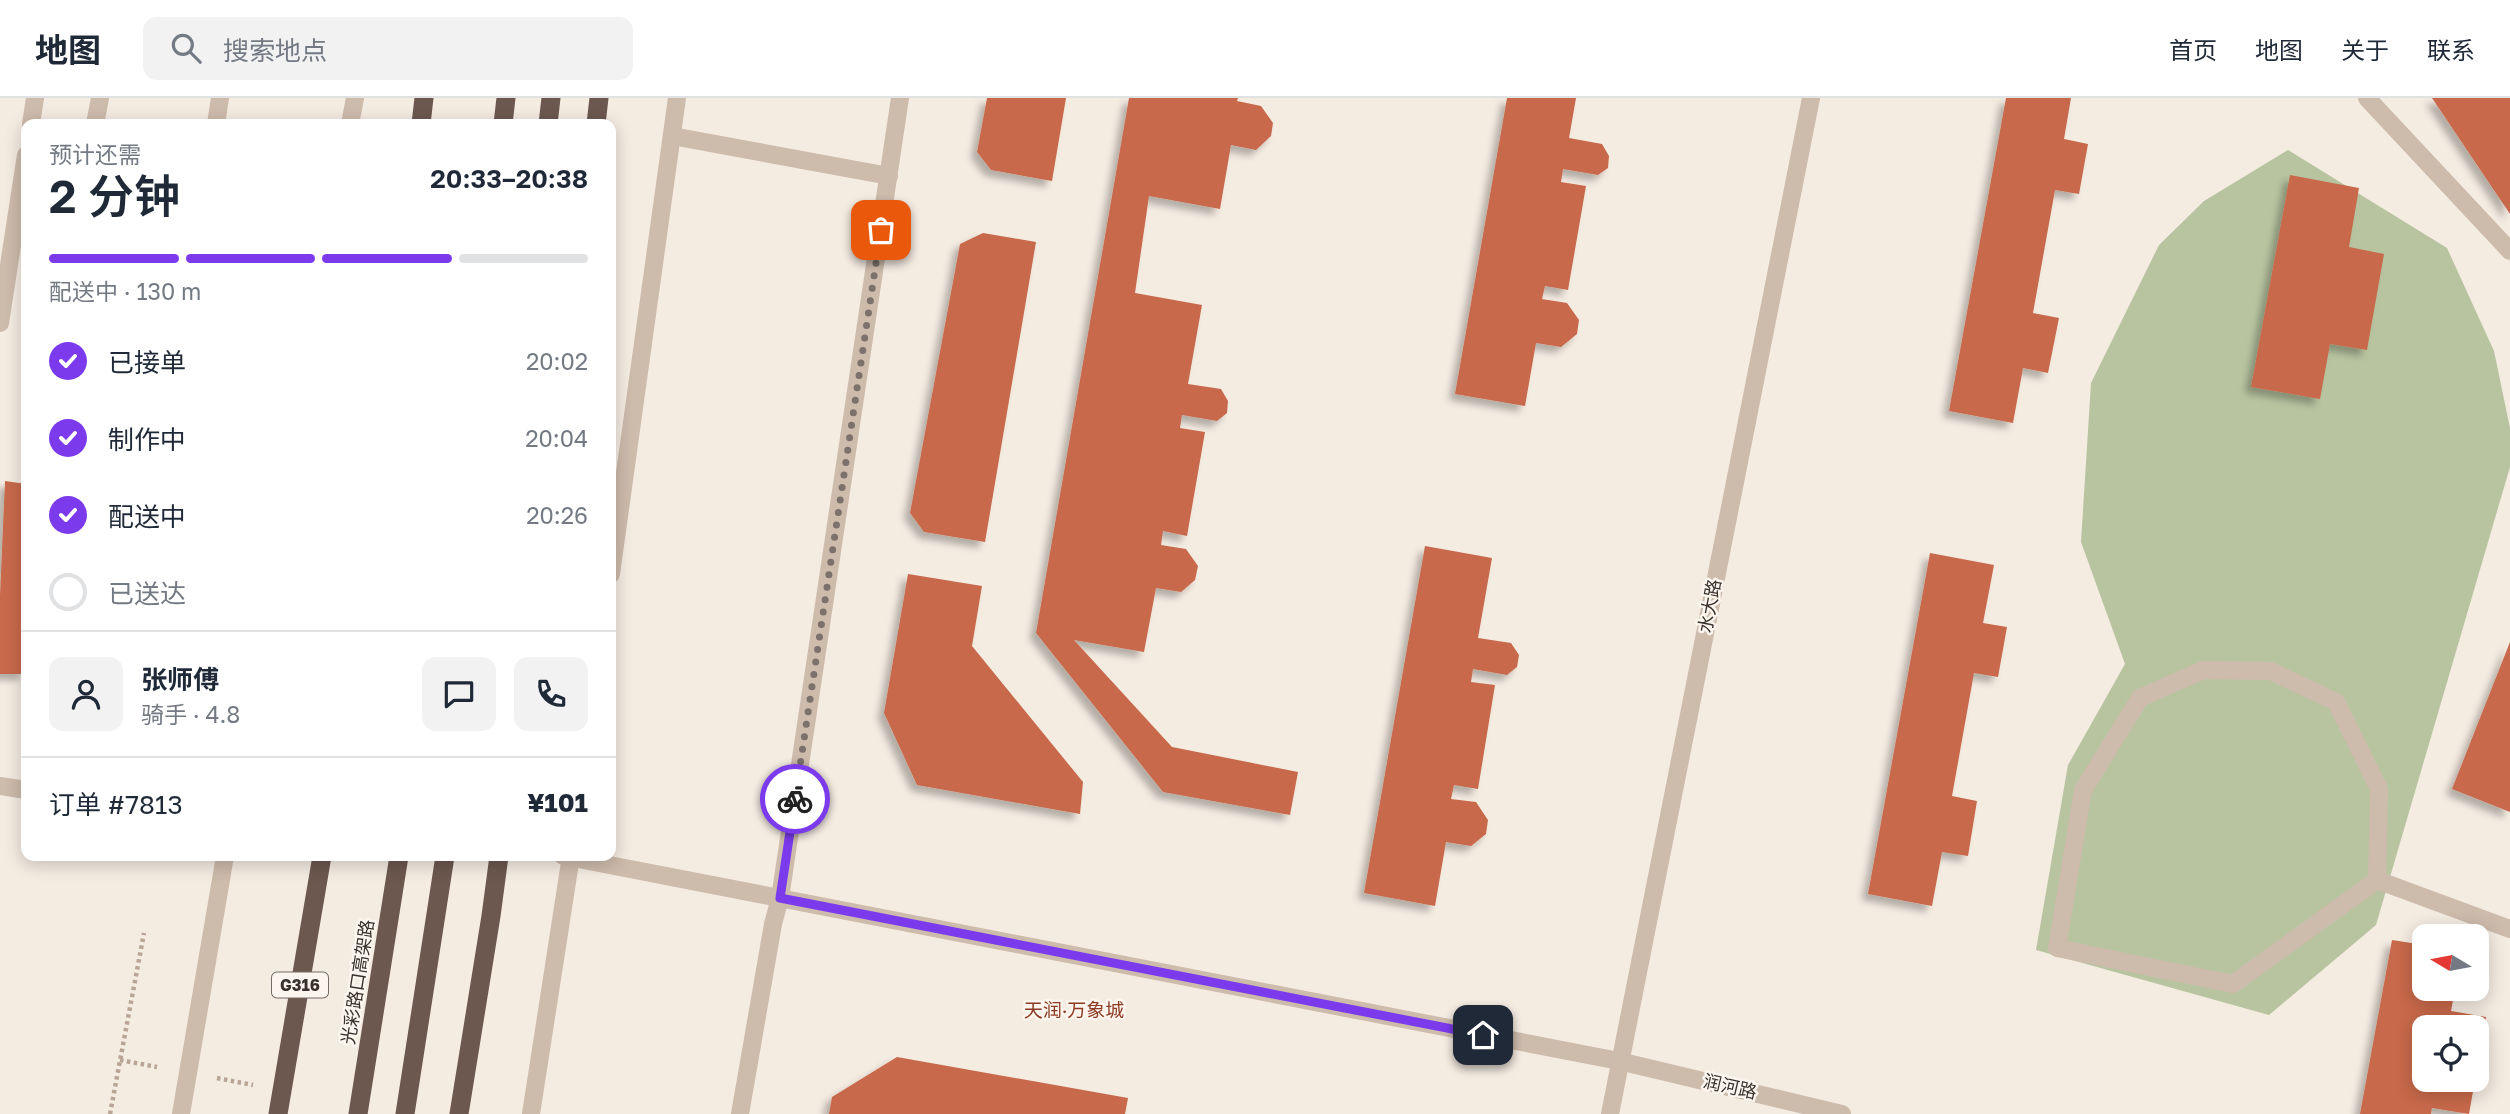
<!DOCTYPE html>
<html lang="zh">
<meta charset="utf-8">
<style>
:root{--surface:#fff;--page:#f2f2f3;--text:#1f2937;--muted:#747a83;--line:#e0e1e3;--accent:#7c3aed}
body{margin:0;font-family:"Golos Text","Noto Sans SC",sans-serif;background:var(--page);color:var(--text);height:100vh;display:flex;flex-direction:column;font-size:26px;white-space:nowrap}
*{box-sizing:border-box;margin:0}
p{font-size:23px;color:var(--muted)}
.icon{flex:none;width:38px;height:38px;fill:none;stroke:currentColor;stroke-width:2;stroke-linecap:round;stroke-linejoin:round}
.map{position:relative;flex:1;overflow:hidden}
.details{position:absolute;left:21px;top:21px;width:595px;height:742px;display:flex;flex-direction:column;background:var(--surface);border-radius:14px;box-shadow:0 4px 18px #0003}
.details>*{flex:none}
.needle{width:46px;rotate:280deg}
.tools{position:absolute;left:2412px;top:826px;display:grid;gap:14px}
.tools a{display:grid;place-items:center;width:77px;height:77px;border-radius:14px;background:var(--surface);box-shadow:0 4px 18px #0003;font-size:35px}
.pin{position:absolute;display:grid;place-items:center;width:60px;height:60px;color:#fff;margin:-30px;border-radius:14px;box-shadow:0 4px 10px #0006}
.courier{position:absolute;display:grid;place-items:center;width:70px;height:70px;margin:-35px;border:5px solid #7c3aed;border-radius:50%;background:#fff;color:#222;box-shadow:0 2px 9px #0007}
.head em{font-style:normal;font-weight:600}
.head div{display:flex;flex-direction:column-reverse}
.head{display:flex;align-items:center;justify-content:space-between;height:119px;padding:0 28px}
h1{font-size:46px;font-weight:600;line-height:52px}
.bar{display:grid;grid-template-columns:repeat(4,1fr);gap:10px 7px;align-content:center;height:84px;padding:0 28px}
.bar i{height:9px;border-radius:5px;background:var(--line)}
.bar .on{background:var(--accent)}
.bar p{grid-column:span 4}
.line{display:flex;align-items:center;gap:18px;padding:0 28px;border-top:2px solid var(--line)}
.line div{flex:1}
.round{display:grid;place-items:center;flex:none;width:74px;height:74px;border-radius:14px;background:var(--page)}
ol{padding:0 28px;list-style:none}
li{display:flex;align-items:center;gap:21px;height:77px}
li p{margin-inline-start:auto}
li .icon{padding:7px;border-radius:50%;background:var(--accent);color:#fff;stroke-width:4}
li:last-child{color:var(--muted)}
li i{width:38px;height:38px;border:4px solid var(--line);border-radius:50%}
header{display:flex;align-items:center;gap:42px;box-sizing:border-box;height:98px;padding:0 35px;background:var(--surface);border-bottom:2px solid var(--line)}
header strong{font-size:33px}
nav{display:flex;gap:38px;margin-inline-start:auto;font-size:24px}
.search{width:490px;height:63px;background:var(--page);display:flex;align-items:center;gap:18px;box-sizing:border-box;padding:0 24px;border-radius:14px;color:var(--muted);font-size:26px}
.map>svg:first-child{display:block}
</style>
<header>
<strong>地图</strong>
<div class="search"><svg class="icon" aria-label="search" viewBox="0 0 24 24"><circle cx="10" cy="10" r="6"/><path d="M15 15l6 6"/></svg>搜索地点</div>
<nav><a>首页</a><a>地图</a><a>关于</a><a>联系</a></nav>
</header>
<div class="map">
<svg width="2510" height="1016" viewBox="0 0 2510 1016">
<defs>
<filter id="shadow"><feDropShadow dx="-6" dy="6" stdDeviation="3.5" flood-color="#0004"/></filter>
</defs>
<rect width="100%" height="100%" fill="#f4ebe1"/>
<!-- green -->
<polygon fill="#b8c4a0" points="2288,52 2447,150 2494,253 2510,330 2510,369 2376,827 2269,917 2036,852 2068,667 2125,566 2081,444 2091,285 2159,147 2204,103"/>
<!-- building -->
<g fill="#c8694b" filter="url(#shadow)">
<polygon points="987,0 1066,0 1052,83 991,72 977,54"/>
<polygon points="1129,0 1238,0 1237,3 1261,8 1273,25 1271,38 1256,52 1231,47 1220,111 1149,98 1135,195 1202,207 1188,286 1221,291 1228,303 1227,315 1217,323 1182,317 1180,330 1205,334 1187,438 1163,433 1161,447 1186,451 1198,468 1195,482 1181,494 1156,490 1144,554 1074,542 1172,649 1298,674 1290,717 1163,694 1036,535"/>
<polygon points="1507,0 1576,0 1569,40 1602,46 1609,58 1608,70 1598,77 1563,71 1561,84 1586,88 1568,192 1545,188 1542,201 1567,205 1579,222 1577,236 1561,249 1536,245 1525,308 1455,296"/>
<polygon points="2006,0 2071,0 2064,41 2088,46 2079,96 2055,92 2033,215 2059,220 2048,275 2023,270 2013,325 1949,313"/>
<polygon points="2432,0 2510,0 2510,116"/>
<polygon points="2290,77 2359,90 2349,149 2384,156 2367,252 2330,246 2320,301 2251,289"/>
<polygon points="983,135 1036,144 985,444 924,434 910,415 960,146"/>
<polygon points="5,383 26,386 26,576 0,576 0,498"/>
<polygon points="1425,448 1492,460 1478,540 1511,545 1519,557 1517,569 1507,577 1473,571 1471,584 1495,587 1478,691 1454,687 1451,701 1476,704 1488,722 1486,736 1471,748 1446,744 1435,808 1364,795"/>
<polygon points="1930,455 1994,467 1983,525 2007,529 1998,579 1974,575 1952,698 1977,703 1968,758 1942,754 1932,808 1868,796"/>
<polygon points="908,476 982,488 972,548 1083,684 1080,716 917,687 884,615"/>
<polygon points="2510,544 2510,714 2452,691"/>
<polygon points="2392,842 2424,847 2424,891 2455,891 2451,913 2486,919 2478,967 2476,929 2424,929 2424,982 2475,982 2469,1016 2432,1010 2431,1016 2360,1016"/>
<polygon points="897,959 1128,1000 1125,1016 829,1016 832,999"/>
</g>
<g fill="none" stroke-linecap="round" stroke-linejoin="round">
<!-- path -->
<g stroke="#b9a596" stroke-width="4.5" stroke-dasharray="3.5 3.5" stroke-linecap="butt">
<polyline points="120,962 157,969"/>
<polyline points="217,980 253,987"/>
<polyline points="110,1016 144,835"/>
</g>
<!-- service -->
<g stroke="#cdbbac" stroke-width="18">
<polyline points="2367,0 2510,153"/>
<polyline points="95,26 100,0"/>
<polyline points="216,26 220,0"/>
<polyline points="672,38 889,78"/>
<polyline points="2377,782 2379,691 2336,604 2271,573 2203,572 2140,600 2083,692 2057,850 2233,886 2377,782 2510,831"/>
<polyline points="740,1016 773,826 780,800 900,0"/>
</g>
<!-- minor -->
<g stroke="#cdbbac" stroke-width="18">
<polyline points="31,26 35,0"/>
<polyline points="0,225 26,57"/>
<polyline points="0,688 26,692"/>
<polyline points="563,758 1619,963"/>
</g>
<!-- tertiary -->
<g stroke="#cdbbac" stroke-width="18">
<polyline points="350,26 355,0"/>
<polyline points="611,476 677,0"/>
<polyline points="1619,963 1842,1016"/>
<polyline points="181,1016 225,758"/>
<polyline points="531,1016 571,758"/>
<polyline points="1610,1016 1811,0"/>
</g>
<!-- trunk -->
<g stroke="#6c584f" stroke-width="19">
<polyline points="421,26 424,0"/>
<polyline points="503,26 506,0"/>
<polyline points="548,26 551,0"/>
<polyline points="596,26 599,0"/>
<polyline points="278,1016 322,758"/>
<polyline points="358,1016 399,758"/>
<polyline points="405,1016 445,758"/>
<polyline points="459,1016 491,818 499,758"/>
</g>
</g>
<g fill="none" stroke-linecap="round" stroke-linejoin="round">
<!-- done -->
<polyline stroke="#7c716b" stroke-width="7" stroke-dasharray="0 12.6" points="795,701 881,132"/>
<!-- route -->
<polyline stroke="#7c3aed" stroke-width="9" points="795,701 780,800 1483,937"/>
</g>
<g text-anchor="middle" stroke-width="5" stroke-linejoin="round" paint-order="stroke">
<!-- shield labels -->
<rect fill="#fbf5ee" stroke="#756b66" stroke-width="2" x="272" y="874.5" width="56" height="25" rx="5"/>
<g font-size="16" font-weight="bold" fill="#3b302b">
<text x="300" y="893">G316</text>
</g>
<!-- street labels -->
<g font-size="18" fill="#3b302b" stroke="#fbf5ee">
<text transform="translate(1710 508) rotate(-79)" y="6">水大路</text>
<text transform="translate(358 884) rotate(-81)" y="6">光彩路口高架路</text>
<text transform="translate(1730 989) rotate(13)" y="6">润河路</text>
</g>
<!-- neighbourhood labels -->
<g font-size="19" fill="#8c3b22" stroke="#fbf5ee">
<text x="1074" y="919">天润·万象城</text>
</g>
</g>
</svg>
<div class="tools">
<a><svg class="needle" viewBox="-14 -14 28 28"><path d="M0-13l5 13h-10z" fill="#e53935"/><path d="M0 13l5-13h-10z" fill="#747a83"/></svg></a>
<a><svg class="icon" aria-label="locate" viewBox="0 0 24 24"><circle cx="12" cy="12" r="6"/><path d="M12 2v4M12 18v4M2 12h4M18 12h4"/></svg></a>
</div>
<div class="pin" style="left:881px;top:132px;background:#ea580c"><svg class="icon" aria-label="bag" viewBox="0 0 24 24"><path d="M5 8h14l-1 12H6zM9 8a3 3 0 0 1 6 0"/></svg></div>
<div class="pin" style="left:1483px;top:937px;background:#1f2937"><svg class="icon" aria-label="home" viewBox="0 0 24 24"><path d="M3 11l9-7 9 7M6 9v11h12V9"/></svg></div>
<div class="courier" style="left:795px;top:701px"><svg class="icon" aria-label="bike" viewBox="0 0 24 24"><circle cx="6" cy="16" r="4"/><circle cx="18" cy="16" r="4"/><path d="M6 16l4-8h5l3 8M10 8l3 8H6M13 5h3"/></svg></div>
<section class="details">
<div class="head"><div><h1>2 分钟</h1><p>预计还需</p></div><em>20:33–20:38</em></div>
<div class="bar"><i class="on"></i><i class="on"></i><i class="on"></i><i></i><p>配送中 · 130 m</p></div>
<ol>
<li><svg class="icon" aria-label="check" viewBox="0 0 24 24"><path d="M5 12l5 5 9-10"/></svg>已接单<p>20:02</p></li>
<li><svg class="icon" aria-label="check" viewBox="0 0 24 24"><path d="M5 12l5 5 9-10"/></svg>制作中<p>20:04</p></li>
<li><svg class="icon" aria-label="check" viewBox="0 0 24 24"><path d="M5 12l5 5 9-10"/></svg>配送中<p>20:26</p></li>
<li><i></i>已送达</li>
</ol>
<div class="line" style="height:126px"><a class="round"><svg class="icon" aria-label="person" viewBox="0 0 24 24"><circle cx="12" cy="8" r="4"/><path d="M4 21q1-7 8-7t8 7"/></svg></a><div><b>张师傅</b><p>骑手 · 4.8</p></div><a class="round"><svg class="icon" aria-label="chat" viewBox="0 0 24 24"><path d="M4 5h16v11H9l-5 4z"/></svg></a><a class="round"><svg class="icon" aria-label="phone" viewBox="0 0 24 24"><path d="M5 4h4l2 5-3 2q2 4 5 5l2-3 5 2v4C11 20 4 13 5 4z"/></svg></a></div>
<div class="line" style="height:91px"><div>订单 #7813</div><b>¥101</b></div>
</section>
</div>
